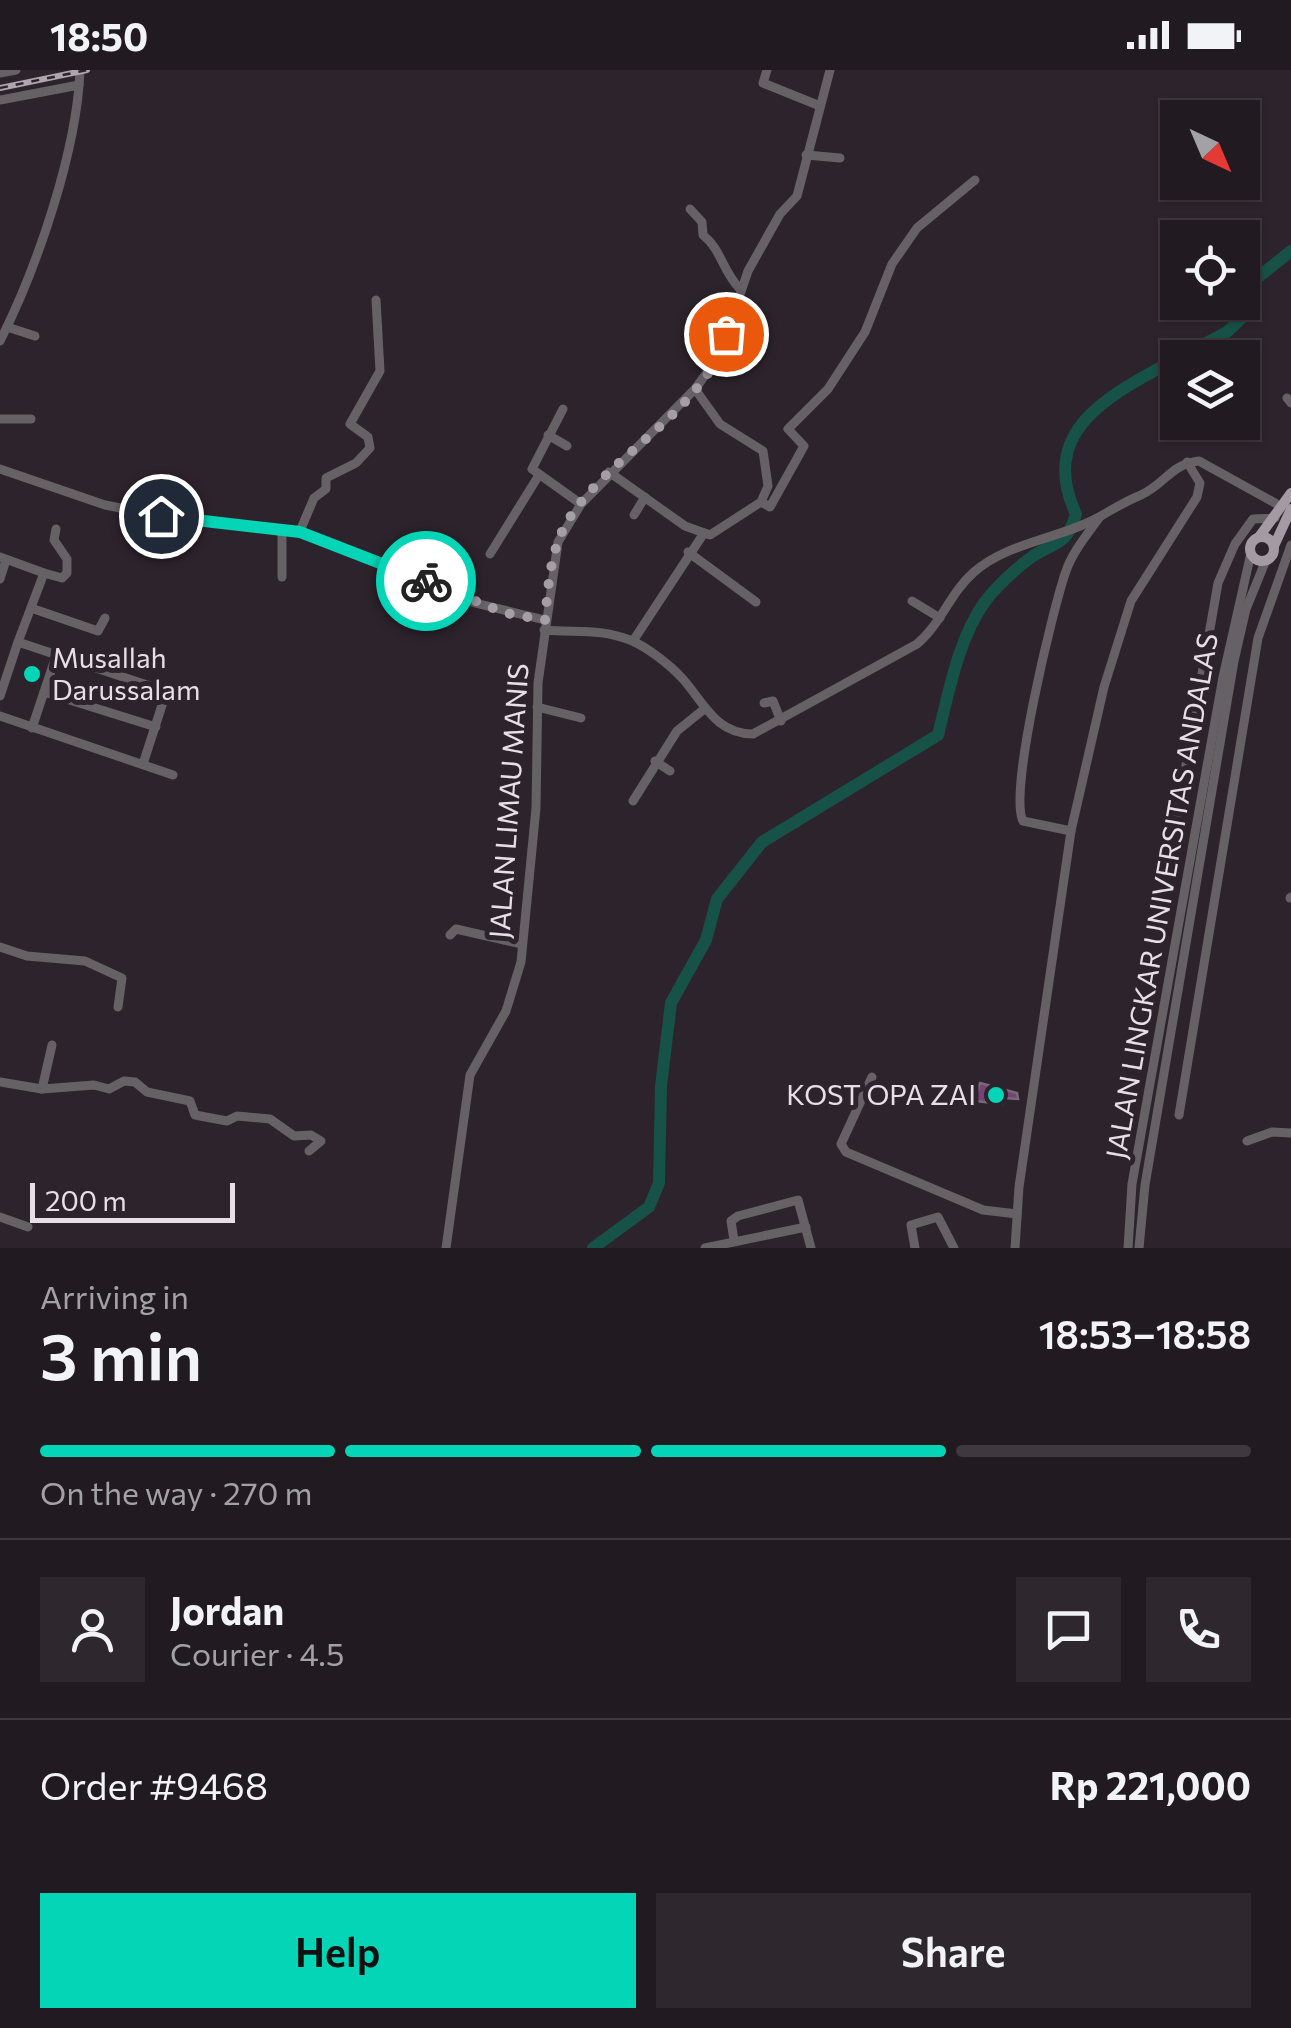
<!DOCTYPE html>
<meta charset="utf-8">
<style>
:root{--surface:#221a21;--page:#2e272e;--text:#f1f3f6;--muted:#a2a1a5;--line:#3f383f;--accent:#03d5b6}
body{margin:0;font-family:Commissioner,sans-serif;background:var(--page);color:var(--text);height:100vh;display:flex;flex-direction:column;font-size:38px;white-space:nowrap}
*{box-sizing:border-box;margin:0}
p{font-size:32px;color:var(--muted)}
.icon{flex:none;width:55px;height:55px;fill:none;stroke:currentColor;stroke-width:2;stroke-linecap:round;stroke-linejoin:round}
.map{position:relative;height:1178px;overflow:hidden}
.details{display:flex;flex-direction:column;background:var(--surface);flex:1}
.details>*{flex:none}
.needle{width:65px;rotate:136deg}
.fabs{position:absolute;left:1160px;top:30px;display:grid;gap:20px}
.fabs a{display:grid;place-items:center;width:100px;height:100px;border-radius:0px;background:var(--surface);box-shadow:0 2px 8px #0004,0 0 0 2px var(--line);font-size:50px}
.scale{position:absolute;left:30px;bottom:25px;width:205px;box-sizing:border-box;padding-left:10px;border:5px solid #e6e0e6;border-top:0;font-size:28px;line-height:35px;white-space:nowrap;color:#e6e0e6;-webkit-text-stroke:8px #2d232c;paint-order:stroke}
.pin{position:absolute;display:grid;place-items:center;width:85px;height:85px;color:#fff;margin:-42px;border:5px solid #fff;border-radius:50%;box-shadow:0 2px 10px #0007}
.courier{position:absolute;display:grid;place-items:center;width:100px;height:100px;margin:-50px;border:8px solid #03d5b6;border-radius:50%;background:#fff;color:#222;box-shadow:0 2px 12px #0007}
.head em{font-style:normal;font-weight:600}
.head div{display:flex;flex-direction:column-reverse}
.head{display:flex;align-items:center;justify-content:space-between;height:170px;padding:0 40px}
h1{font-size:65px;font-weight:600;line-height:75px}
.bar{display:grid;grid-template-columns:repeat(4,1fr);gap:15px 10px;align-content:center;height:120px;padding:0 40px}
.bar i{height:12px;border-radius:8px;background:var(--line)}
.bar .selected{background:var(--accent)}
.bar p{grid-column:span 4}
.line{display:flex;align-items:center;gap:25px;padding:0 40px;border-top:2px solid var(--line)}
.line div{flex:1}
.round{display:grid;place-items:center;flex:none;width:105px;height:105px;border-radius:0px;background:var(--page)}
.primary-button{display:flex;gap:20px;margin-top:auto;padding:20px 40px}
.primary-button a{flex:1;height:115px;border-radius:0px;background:var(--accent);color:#111;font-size:40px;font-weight:600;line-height:115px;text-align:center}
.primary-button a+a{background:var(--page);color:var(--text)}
.status{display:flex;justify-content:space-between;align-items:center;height:70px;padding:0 50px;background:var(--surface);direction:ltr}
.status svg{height:28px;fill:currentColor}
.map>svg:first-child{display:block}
</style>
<div class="status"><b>18:50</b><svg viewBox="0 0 49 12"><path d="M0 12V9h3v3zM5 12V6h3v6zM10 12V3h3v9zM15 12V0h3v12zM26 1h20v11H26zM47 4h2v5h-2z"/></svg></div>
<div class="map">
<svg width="1291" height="1178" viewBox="0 0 1291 1178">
<rect width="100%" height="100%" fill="#2d232c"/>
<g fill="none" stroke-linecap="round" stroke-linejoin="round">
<!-- river -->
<g stroke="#165247" stroke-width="12">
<polyline points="1178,288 1227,262 1245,245 1257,208 1291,181"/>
<path d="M 593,1178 L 649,1137 L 659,1113 L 661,1016 L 671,933 L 706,870 L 717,829 L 762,772 L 938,665 C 949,622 958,570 984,533 C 995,518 1014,500 1029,489 C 1054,470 1065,480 1076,444 C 1036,358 1114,323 1178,288"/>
</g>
</g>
<!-- building -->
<polygon fill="#794277" stroke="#766b75" stroke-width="2.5" points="980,1013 1017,1023 1018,1029 1004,1028 1002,1034 974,1031"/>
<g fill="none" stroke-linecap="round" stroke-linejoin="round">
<!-- minor -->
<g stroke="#666165" stroke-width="9">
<polyline points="767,0 763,13 820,36"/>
<polyline points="0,3 16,0"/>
<polyline points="0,30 79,15"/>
<polyline points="806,85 840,88"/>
<path d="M 690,139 L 702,152 L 703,165 C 721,179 723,202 740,219"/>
<polyline points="7,257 35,266"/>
<path d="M 0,271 C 37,198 77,81 80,0"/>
<polyline points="1287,328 1291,333"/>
<polyline points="563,339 532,399 581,434"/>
<polyline points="0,349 31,349"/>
<polyline points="548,365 567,376"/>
<polyline points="0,399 105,435 161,446 300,461 475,533 545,550"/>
<polyline points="609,402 685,456 710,465 761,432 768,416 763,381 720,354 695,319"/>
<polyline points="761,432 770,437 804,376 788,359 828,319 865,262 892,194 917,158 975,110"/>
<polyline points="634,445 645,427"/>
<polyline points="300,461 314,428 326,419 326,408 356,393 370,378 368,367 350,354 380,301 376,230"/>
<polyline points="688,482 756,532"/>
<polyline points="490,484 539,405"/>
<polyline points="0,487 44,503"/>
<polyline points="282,507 282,460"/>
<polyline points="0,509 6,490"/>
<polyline points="912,531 940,548"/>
<polyline points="31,538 98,561 105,548"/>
<path d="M 544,560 C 575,563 600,558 630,570 C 647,577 669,594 682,608 C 703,631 715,664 753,664 L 917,574 C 941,554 950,523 974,502 C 1010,471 1061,469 1101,446 C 1115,438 1126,431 1141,425 C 1165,414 1171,394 1199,391 L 1275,433"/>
<polyline points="633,571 704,463"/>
<polyline points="18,572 44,503 62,508 67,503 67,489 54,470 56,459"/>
<polyline points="56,586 44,622 156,657"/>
<polyline points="0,626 18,572 162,620 164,629 143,694"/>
<polyline points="764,633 773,631 781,651"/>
<polyline points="537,637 581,648"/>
<polyline points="0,646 173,705"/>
<polyline points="32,658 44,622"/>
<polyline points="655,691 670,701"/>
<polyline points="633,731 677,661 703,640"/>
<path d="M 1071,761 L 1023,751 C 1008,723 1053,538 1066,501 C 1073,481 1087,465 1099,448"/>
<polyline points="1166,809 1218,513 1235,474 1253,449 1275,448"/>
<polyline points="1290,828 1291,827"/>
<polyline points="450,865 456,859 522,874"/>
<polyline points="0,877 27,886 85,891 122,908 118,937"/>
<polyline points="872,1007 841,1074 846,1082 983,1140 1017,1144"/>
<polyline points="0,1012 42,1019 94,1015 109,1019 124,1011 135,1012 147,1022 190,1031 195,1045 227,1051 237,1046 270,1049 294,1066 311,1065 321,1071 309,1081"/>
<polyline points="42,1019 52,975"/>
<polyline points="1179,1045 1258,568 1291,475"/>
<polyline points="1247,1071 1272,1062 1291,1063"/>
<polyline points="0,1147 28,1157"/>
<polyline points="734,1170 731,1151 738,1146 798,1130 811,1178"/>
<polyline points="446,1178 470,1005 506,941 521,892 536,738 538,613 558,472 581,434 695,319 719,286 748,201 780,144 797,126 830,0"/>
<polyline points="705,1178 806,1157"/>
<polyline points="915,1178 911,1155 938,1147 954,1178"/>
<polyline points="1015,1178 1019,1117 1071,761 1104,617 1131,531 1197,427 1200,413 1187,392"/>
<polyline points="1128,1178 1132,1114 1223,607 1251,483"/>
<polyline points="1139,1178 1145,1115 1234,591 1246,539 1266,490"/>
</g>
<!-- major -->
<g stroke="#a49aa3" stroke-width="10">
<polyline points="1259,467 1291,423"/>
<circle cx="1262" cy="479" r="12"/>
<polyline points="1274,476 1291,439"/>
</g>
<defs>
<polyline id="rail" points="0,18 87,0"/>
</defs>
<!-- rail casing -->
<use href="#rail" stroke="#ada6ac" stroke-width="6"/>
<!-- rail -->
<use href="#rail" stroke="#2d232c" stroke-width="2.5" stroke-dasharray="8" stroke-linecap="butt"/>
</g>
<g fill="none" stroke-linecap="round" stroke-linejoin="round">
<!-- done -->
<path stroke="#a59ea5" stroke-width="10" stroke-dasharray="0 18" d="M 426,511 L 505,543 L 545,550 C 548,518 550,481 567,452 C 606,386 707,340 726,264"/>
<!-- route -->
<polyline stroke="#03d5b6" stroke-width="12" points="161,446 300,462 426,511"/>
</g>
<!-- markers -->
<g fill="#03d5b6" stroke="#2d232c" stroke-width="4">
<circle cx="32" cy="604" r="10"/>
<circle cx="996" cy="1025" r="10"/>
</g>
<g text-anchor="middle" stroke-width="10" stroke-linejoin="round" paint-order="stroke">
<!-- poi labels -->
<g font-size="28" fill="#e6e0e6" stroke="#2d232c" text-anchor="start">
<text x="52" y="598">Musallah<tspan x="52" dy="32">Darussalam</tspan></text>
<text x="976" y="1035" text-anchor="end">KOST OPA ZAI</text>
</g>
<!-- street labels -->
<g font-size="28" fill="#e6e0e6" stroke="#2d232c">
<text transform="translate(509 731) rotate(-86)" y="10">JALAN LIMAU MANIS</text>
<text transform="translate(1162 826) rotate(-80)" y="10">JALAN LINGKAR UNIVERSITAS ANDALAS</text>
</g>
</g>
</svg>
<div class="fabs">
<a><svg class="needle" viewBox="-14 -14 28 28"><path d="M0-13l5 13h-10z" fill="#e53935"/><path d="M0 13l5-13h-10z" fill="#a2a1a5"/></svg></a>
<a><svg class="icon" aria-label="locate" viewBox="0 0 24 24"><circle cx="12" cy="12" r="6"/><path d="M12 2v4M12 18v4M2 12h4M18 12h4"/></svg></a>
<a><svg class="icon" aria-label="layers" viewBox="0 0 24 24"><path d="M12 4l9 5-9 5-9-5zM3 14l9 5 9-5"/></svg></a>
</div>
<div class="scale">200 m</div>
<div class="pin" style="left:726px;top:264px;background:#ea580c"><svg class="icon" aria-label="bag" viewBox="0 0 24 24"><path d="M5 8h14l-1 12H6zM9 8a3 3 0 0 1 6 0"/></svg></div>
<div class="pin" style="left:161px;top:446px;background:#1f2937"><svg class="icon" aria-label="home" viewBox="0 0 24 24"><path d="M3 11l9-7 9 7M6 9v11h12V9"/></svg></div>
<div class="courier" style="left:426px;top:511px"><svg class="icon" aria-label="bike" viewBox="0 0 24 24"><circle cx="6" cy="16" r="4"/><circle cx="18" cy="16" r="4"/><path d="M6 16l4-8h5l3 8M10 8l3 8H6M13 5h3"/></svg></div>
</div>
<section class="details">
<div class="head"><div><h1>3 min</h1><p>Arriving in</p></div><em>18:53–18:58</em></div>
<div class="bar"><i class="selected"></i><i class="selected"></i><i class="selected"></i><i></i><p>On the way · 270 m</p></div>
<div class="line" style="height:180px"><a class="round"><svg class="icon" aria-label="person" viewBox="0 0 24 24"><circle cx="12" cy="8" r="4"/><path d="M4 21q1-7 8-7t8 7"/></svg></a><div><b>Jordan</b><p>Courier · 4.5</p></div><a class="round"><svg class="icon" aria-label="chat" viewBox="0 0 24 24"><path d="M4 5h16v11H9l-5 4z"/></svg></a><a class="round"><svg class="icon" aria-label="phone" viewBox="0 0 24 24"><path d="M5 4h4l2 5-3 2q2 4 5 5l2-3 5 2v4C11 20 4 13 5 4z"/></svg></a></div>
<div class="line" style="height:130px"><div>Order #9468</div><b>Rp 221,000</b></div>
<div class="primary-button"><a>Help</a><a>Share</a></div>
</section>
